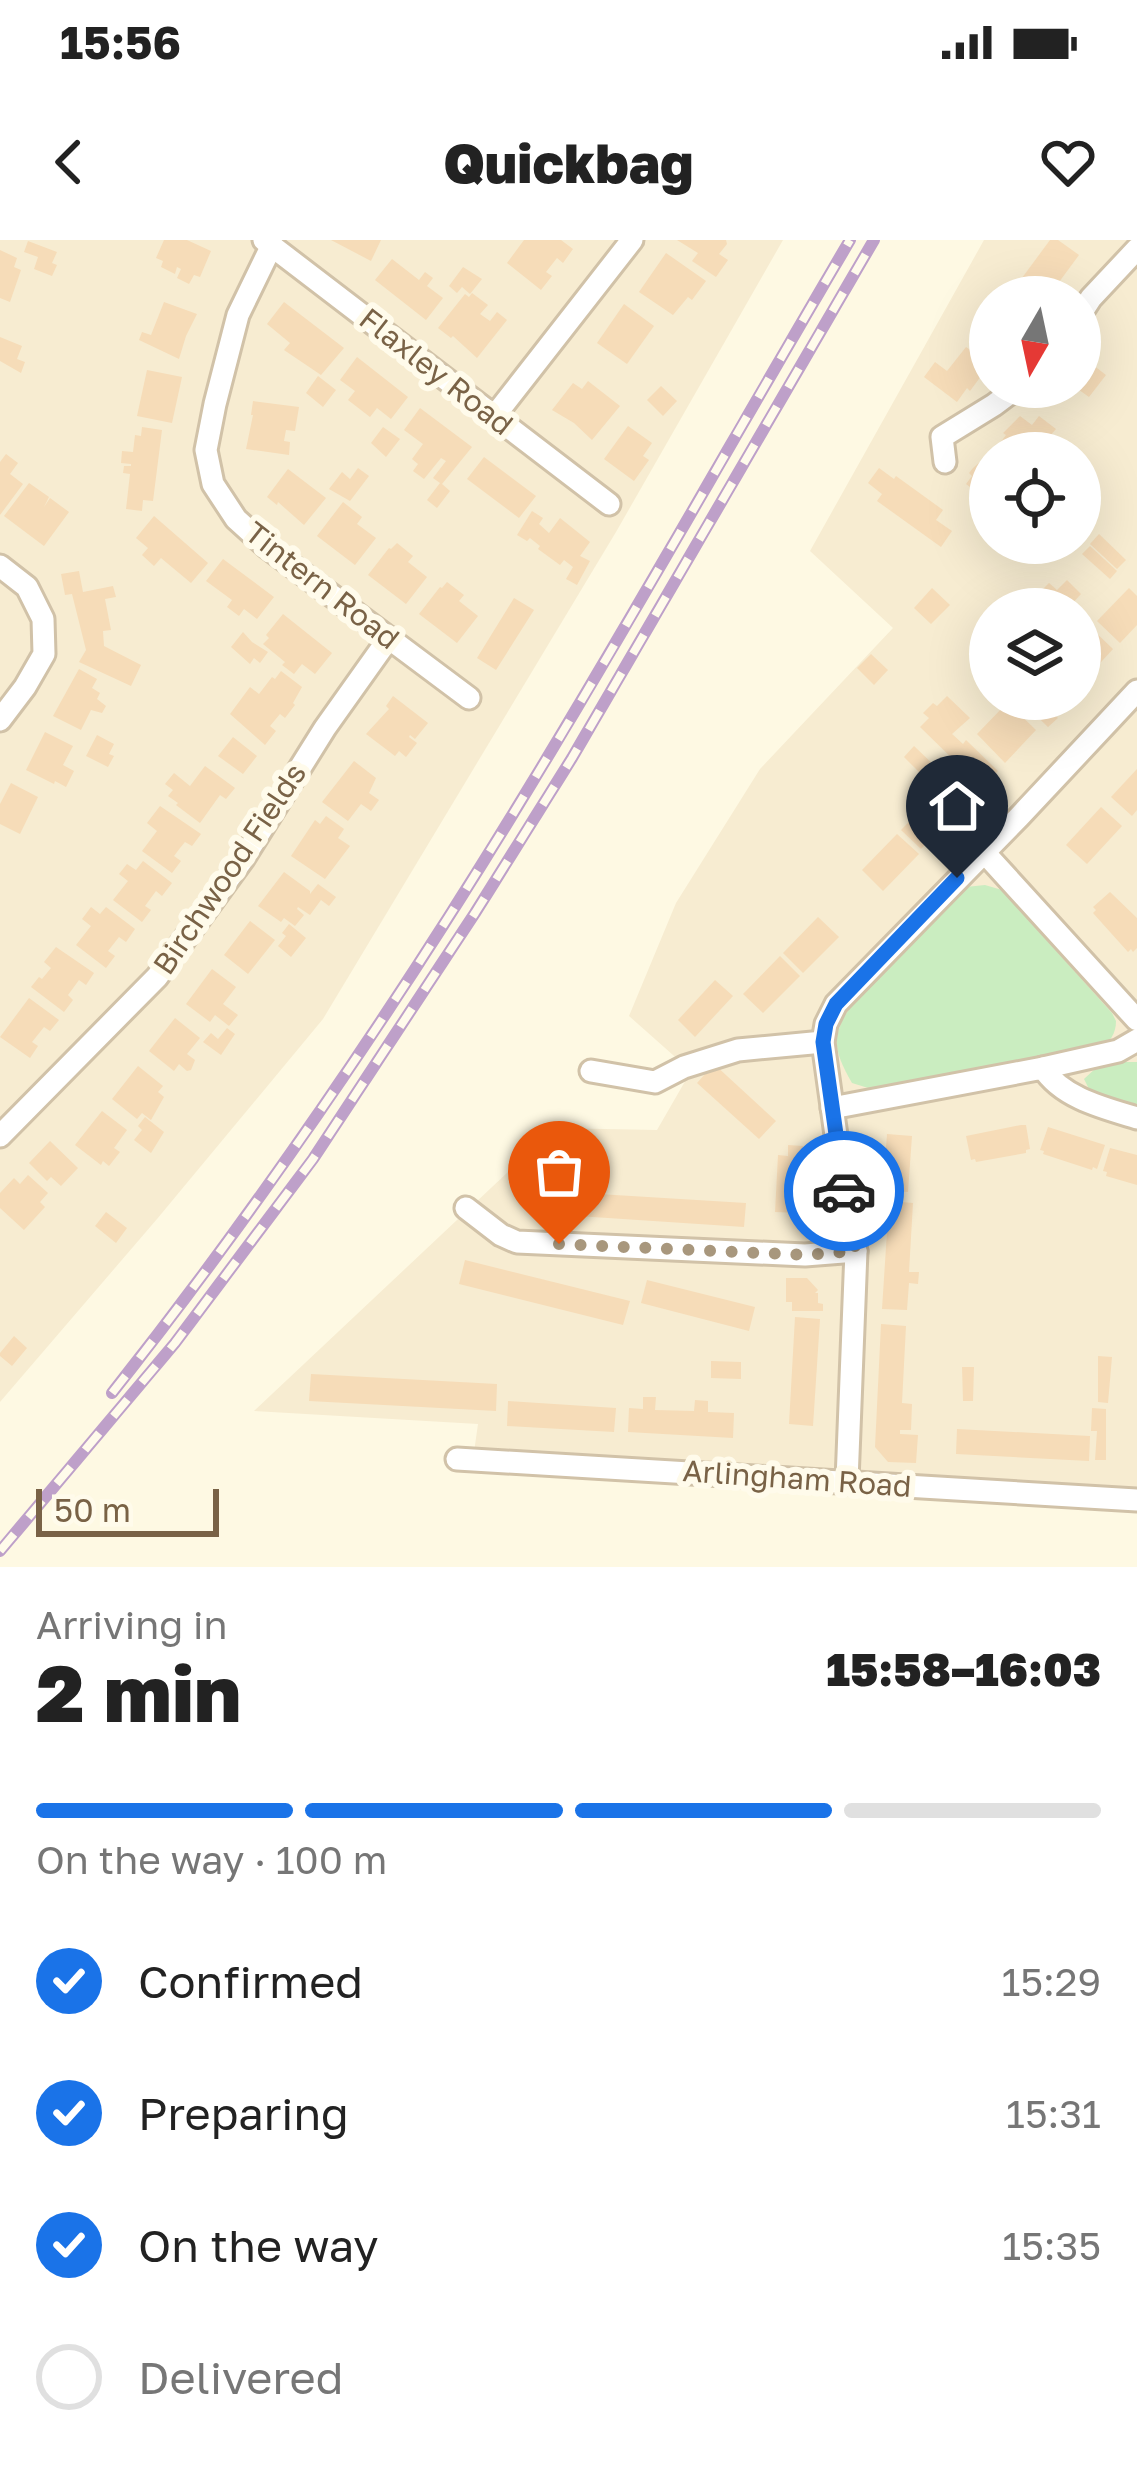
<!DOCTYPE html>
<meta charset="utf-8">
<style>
:root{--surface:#fff;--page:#f6f6f6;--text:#222;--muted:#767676;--line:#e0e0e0;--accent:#1a73e8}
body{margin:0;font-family:"Golos Text",sans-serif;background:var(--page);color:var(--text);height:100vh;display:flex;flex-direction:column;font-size:45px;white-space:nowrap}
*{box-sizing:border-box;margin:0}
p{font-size:39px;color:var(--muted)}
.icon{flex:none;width:66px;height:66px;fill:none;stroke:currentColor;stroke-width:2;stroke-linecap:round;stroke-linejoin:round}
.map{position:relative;height:1327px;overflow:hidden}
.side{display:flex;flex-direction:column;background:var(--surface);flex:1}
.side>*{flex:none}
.needle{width:78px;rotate:189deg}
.buttons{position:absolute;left:969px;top:36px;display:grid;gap:24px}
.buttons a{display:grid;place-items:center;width:132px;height:132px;border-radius:50%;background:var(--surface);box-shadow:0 12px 48px #0002;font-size:60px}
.scale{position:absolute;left:36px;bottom:30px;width:183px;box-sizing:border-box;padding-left:12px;border:6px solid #796246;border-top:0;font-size:33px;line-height:42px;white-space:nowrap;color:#796246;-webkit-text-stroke:9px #fffbeb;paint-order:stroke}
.pin{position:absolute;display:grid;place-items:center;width:102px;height:102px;color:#fff;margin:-123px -51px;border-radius:50% 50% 50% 0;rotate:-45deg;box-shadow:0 0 12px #0007}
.pin .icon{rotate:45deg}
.courier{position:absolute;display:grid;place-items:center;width:120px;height:120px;margin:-60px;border:9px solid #1a73e8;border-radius:50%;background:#fff;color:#222;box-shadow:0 3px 15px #0007}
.overview em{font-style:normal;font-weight:800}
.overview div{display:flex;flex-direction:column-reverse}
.overview{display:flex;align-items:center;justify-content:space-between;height:204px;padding:0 36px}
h1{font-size:78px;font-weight:800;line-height:90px}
.bar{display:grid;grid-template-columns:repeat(4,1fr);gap:18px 12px;align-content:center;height:144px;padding:0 36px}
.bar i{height:15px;border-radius:9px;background:var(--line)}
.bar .current{background:var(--accent)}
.bar p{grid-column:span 4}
ol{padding:0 36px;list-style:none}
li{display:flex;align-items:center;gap:36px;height:132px}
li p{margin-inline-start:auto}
li .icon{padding:12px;border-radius:50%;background:var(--accent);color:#fff;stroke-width:4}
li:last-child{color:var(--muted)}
li i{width:66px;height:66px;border:6px solid var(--line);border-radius:50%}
.status{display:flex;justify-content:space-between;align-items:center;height:84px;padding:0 60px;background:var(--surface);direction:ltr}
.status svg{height:33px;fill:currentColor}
header{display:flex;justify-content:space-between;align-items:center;height:156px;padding:0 36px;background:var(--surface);font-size:54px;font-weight:800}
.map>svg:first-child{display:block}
</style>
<div class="status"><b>15:56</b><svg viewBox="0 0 49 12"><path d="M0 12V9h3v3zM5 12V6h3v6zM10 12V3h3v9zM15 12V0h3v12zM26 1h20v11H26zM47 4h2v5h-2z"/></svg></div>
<header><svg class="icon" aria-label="back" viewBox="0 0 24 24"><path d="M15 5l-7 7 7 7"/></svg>Quickbag<svg class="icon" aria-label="heart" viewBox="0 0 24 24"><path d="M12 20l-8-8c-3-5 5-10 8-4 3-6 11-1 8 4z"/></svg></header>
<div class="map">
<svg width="1137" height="1327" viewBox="0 0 1137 1327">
<rect width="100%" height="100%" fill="#fef9e3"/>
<!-- residential -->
<g fill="#f7ecd1" fill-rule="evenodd">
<polygon points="0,0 783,0 616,292 323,779 157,979 0,1162"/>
<path d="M 984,0 L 1137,0 L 1137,1248 L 474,1212 L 478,1184 L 254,1171 L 508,932 L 552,888 L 657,890 L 691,831 L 629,776 L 676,663 L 760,529 L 893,388 L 810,311 ZM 990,57 L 1080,57 L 1080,147 L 990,147 ZM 990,213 L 1080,213 L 1080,303 L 990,303 ZM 990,369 L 1080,369 L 1080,459 L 990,459 Z"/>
</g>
<!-- green -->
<g fill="#caedc0">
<path d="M 985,645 L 1002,650 L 1112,773 L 1116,781 C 1116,794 1110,802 1099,808 L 878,851 L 852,843 C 834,811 830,797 851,766 L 966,647 Z"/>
<polygon points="1120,822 1137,822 1137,870 1090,851 1084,839 1096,828"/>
</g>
<!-- building -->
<g fill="#f6dcb8">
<polygon points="164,0 187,0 211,11 200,37 194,35 189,44 177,38 181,29 177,27 175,34 161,27 163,21 156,18"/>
<polygon points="331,0 381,0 371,21"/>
<polygon points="524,0 561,0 573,9 563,23 557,18 546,32 552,36 541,50 507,23"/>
<polygon points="677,0 726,0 727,4 719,14 728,20 716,37 692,21 698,13"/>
<polygon points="1050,0 1058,0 1079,15 1048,57 1038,57 1019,42"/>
<polygon points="28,1 57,12 52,23 57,25 52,36 34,29 38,17 24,12"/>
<polygon points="0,10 17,18 14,27 21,30 10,62 0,58"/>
<polygon points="666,13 706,41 692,60 688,57 673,75 639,52"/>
<polygon points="392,19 419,40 425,32 433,38 427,46 443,58 426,80 375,40"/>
<polygon points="463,27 482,39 470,54 462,47 457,53 449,46"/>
<polygon points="472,53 488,65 480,74 490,81 497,72 507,80 477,118 453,96 451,98 438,88 465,54 469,57"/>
<polygon points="164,62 197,74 186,96 179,119 139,100 142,92 151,95"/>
<polygon points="284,62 344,108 321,135 284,110 290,103 267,84"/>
<polygon points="624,64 654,86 627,124 597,103"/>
<polygon points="0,97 22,106 17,119 25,122 21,133 0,121"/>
<polygon points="966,107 990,124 970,151 967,148 957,162 924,137 935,122 947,131"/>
<polygon points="1080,115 1106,135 1089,157 1075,147 1080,147"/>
<polygon points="357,117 408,157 391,179 377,168 370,177 348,160 355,151 340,140"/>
<polygon points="147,130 182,137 172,183 137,176"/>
<polygon points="318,136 336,150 323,167 306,153"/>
<polygon points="588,141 620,166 592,200 574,183 552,170 573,143 582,149"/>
<polygon points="661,146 677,161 663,176 647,160"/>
<polygon points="253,161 299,167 295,191 286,190 284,201 290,202 289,215 246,209 253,175 251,175"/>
<polygon points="420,168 472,207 442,244 450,251 437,268 427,260 440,243 433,238 446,221 441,218 424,239 413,231 418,224 412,219 423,204 404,190"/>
<polygon points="1020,176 1032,185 1039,176 1056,189 1049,197 1044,193 1029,213 1002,213 1006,207 1000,203 1006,195 1003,193"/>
<polygon points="628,186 652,203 643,216 649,220 634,241 604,219"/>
<polygon points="142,187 162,190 153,261 143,260 142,271 126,269 130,234 123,233 124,226 131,226 131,224 121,223 122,211 133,212 135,195 141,196"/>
<polygon points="383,187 400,199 386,217 371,203"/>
<polygon points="6,214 18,223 10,234 23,244 0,275 0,222"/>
<polygon points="484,217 536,256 519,278 467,239"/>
<polygon points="986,217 990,220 990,288 978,279 984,270 975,264 981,255 966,244 972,236 969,233 973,228"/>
<polygon points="358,228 369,236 350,261 329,249 342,232 350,239"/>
<polygon points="879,228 894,239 896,236 943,270 936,280 952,291 941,307 877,261 882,254 868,243"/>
<polygon points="288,229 326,258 304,285 278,262 277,265 267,257"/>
<polygon points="29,243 49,257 44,267 50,258 69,272 44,306 4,276"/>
<polygon points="343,262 362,277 357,284 376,298 355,325 317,296"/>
<polygon points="532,271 543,278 539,284 549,293 560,278 590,302 580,316 590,321 577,345 566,339 573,327 564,320 560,325 538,309 540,306 530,298 527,301 517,295"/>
<polygon points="154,276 208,323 191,343 161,318 154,326 142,315 148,308 136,298"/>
<polygon points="1099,294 1126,320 1117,329 1090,304"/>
<polygon points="397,303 413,316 408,322 427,337 406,364 368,335 389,308 391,309"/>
<polygon points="1090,306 1117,331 1110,339 1082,314"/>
<polygon points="223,319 274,357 257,379 244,369 239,376 227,367 232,360 206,341"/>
<polygon points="79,331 83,352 113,346 116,357 105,359 111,390 103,391 104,406 141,425 131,446 79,422 86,410 72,354 65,355 61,334"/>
<polygon points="1067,340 1081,354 1067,369 1060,369 1041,351 1049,343 1057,350"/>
<polygon points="447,342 464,355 459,361 478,376 457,403 419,374 440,347 442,348"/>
<polygon points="932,348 950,365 931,384 914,368"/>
<polygon points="1129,348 1137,356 1137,385 1120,403 1097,381"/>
<polygon points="514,358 534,370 496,430 477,418"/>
<polygon points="283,374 332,413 315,434 302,424 294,434 282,425 285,422 263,404 269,398 266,395"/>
<polygon points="1083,386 1087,391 1091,388 1113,409 1080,445 1080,389"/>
<polygon points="243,392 252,402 268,412 260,423 254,418 250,424 231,407"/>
<polygon points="871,414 888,430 874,445 857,428"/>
<polygon points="79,429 97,439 92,448 100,453 97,459 106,466 102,473 91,470 81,490 53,476"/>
<polygon points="281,431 302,447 293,463 295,465 285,478 280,474 270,486 276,491 265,505 230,474 250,447 259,454 272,437 275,439"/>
<polygon points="393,456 428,483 415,499 410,495 409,497 417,503 406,517 399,511 395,516 366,494 389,469 386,466"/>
<polygon points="947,456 970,478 952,494 963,504 966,500 998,531 967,563 943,541 959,525 920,487 929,478 923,473 933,463 937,466"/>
<polygon points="1019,459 1066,459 1052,473 1058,478 1048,487"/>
<polygon points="1005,465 1011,471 1013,468 1036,490 1005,523 977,494"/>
<polygon points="45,492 73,506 63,525 74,531 66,547 55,541 54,544 26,530"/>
<polygon points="97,495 114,504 109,514 114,516 108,527 86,516"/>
<polygon points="233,497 257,516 243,534 218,516"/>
<polygon points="914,506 937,528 926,539 934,546 925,555 912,543 921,534 904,517"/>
<polygon points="354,521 376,538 369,553 379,560 371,571 361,564 348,581 322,562"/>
<polygon points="205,526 235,548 226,559 220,555 200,583 176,565 178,563 168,556 173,550 165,544 174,533 190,546"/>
<polygon points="1137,529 1137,570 1132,576 1111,557"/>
<polygon points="11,543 38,557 20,594 0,584 0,564"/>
<polygon points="937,553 957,572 921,609 901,590"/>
<polygon points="160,566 201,594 192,606 185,602 180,608 174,616 181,621 172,633 142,611 157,591 147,583"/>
<polygon points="1101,567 1122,586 1087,624 1066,605"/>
<polygon points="326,576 344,589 338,598 350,606 325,639 291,616 315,580 320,584"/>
<polygon points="897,594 919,614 883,651 862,630"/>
<polygon points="143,621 172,643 162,656 156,651 145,666 151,670 142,682 113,660 128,641 119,634 127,624 136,630"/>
<polygon points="284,632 310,651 310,654 318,644 336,657 329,666 321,660 310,675 298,667 297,669 304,675 295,686 284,678 281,682 258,666"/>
<polygon points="1110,652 1137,678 1137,708 1133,712 1131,709 1128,712 1093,673 1096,670 1093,667"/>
<polygon points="91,667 100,674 106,667 135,689 126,702 119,697 108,711 115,716 106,728 76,705 91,686 82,679"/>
<polygon points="818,677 839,697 803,733 783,713"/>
<polygon points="250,681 275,700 248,734 224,715"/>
<polygon points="289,684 306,698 291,717 278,706 286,696 282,693"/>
<polygon points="56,707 94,733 86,745 79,740 68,755 73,760 64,772 31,747 39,737 42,739 51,728 44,722"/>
<polygon points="780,716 800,736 763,773 743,754"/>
<polygon points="212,729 236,747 223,764 238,775 229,786 215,775 210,782 186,764"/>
<polygon points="715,740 733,756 695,797 678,780"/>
<polygon points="29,758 59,780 50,791 44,787 32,802 38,806 30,818 0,797"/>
<polygon points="175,778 200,798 187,814 195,820 191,830 187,831 179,824 174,831 149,811"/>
<polygon points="227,788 235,794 221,815 203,802 211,793 218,799"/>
<polygon points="714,824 776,881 759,899 697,843"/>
<polygon points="138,826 163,846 158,852 164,857 151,880 142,873 137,879 112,859"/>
<polygon points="102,871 127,890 114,908 120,912 109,926 103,921 101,925 75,905"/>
<polygon points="145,877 164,892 151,913 134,900 142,890 138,886"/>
<polygon points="1021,885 1026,885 1030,909 1026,910 1026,913 976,922 975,919 971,920 966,896"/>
<polygon points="1048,887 1105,905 1097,929 1093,927 1092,930 1043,914 1044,911 1040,910"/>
<polygon points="887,894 912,896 908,952 883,950"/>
<polygon points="50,901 78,928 61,946 51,937 47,941 29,923"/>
<polygon points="788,905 803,906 799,973 775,972 778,915 788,916"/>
<polygon points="1110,908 1137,915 1137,945 1106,936 1107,932 1103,931"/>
<polygon points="28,935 48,953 40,962 45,967 24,990 0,968 0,953 14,938 20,944"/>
<polygon points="533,950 746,963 744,987 532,973"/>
<polygon points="889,961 913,963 909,1032 919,1032 918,1044 909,1043 907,1070 882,1069"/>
<polygon points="106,972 127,988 116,1003 95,986"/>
<polygon points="465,1020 630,1061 623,1085 459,1044"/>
<polygon points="786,1038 807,1038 818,1050 815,1053 818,1053 818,1063 823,1064 823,1071 792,1071 792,1062 786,1062"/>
<polygon points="647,1040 755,1067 749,1091 641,1063"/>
<polygon points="795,1077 820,1079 813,1186 789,1184"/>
<polygon points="881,1084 906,1086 902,1163 912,1164 911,1190 900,1190 900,1194 918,1195 916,1223 888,1222 875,1207"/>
<polygon points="14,1096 27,1108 12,1126 0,1116 0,1113"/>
<polygon points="1098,1116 1112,1117 1108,1163 1098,1162"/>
<polygon points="711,1121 741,1122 741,1139 711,1138"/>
<polygon points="962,1127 974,1127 973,1161 963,1161"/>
<polygon points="311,1134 497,1144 496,1171 309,1161"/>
<polygon points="643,1157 656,1157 655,1170 694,1171 695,1160 708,1161 708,1172 734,1173 733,1198 628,1192 629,1168 643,1169"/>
<polygon points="508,1161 616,1168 614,1192 507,1186"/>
<polygon points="1092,1168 1106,1169 1106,1220 1095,1220 1097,1191 1091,1191"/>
<polygon points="957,1189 1090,1196 1089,1221 956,1214"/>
</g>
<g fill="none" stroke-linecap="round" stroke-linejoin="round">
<defs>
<g id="street">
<polyline points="264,0 609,264"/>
<polyline points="272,5 238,75 215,164 206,210 213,244 236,279 267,307 469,458"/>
<polyline points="1080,75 1091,58 1137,9"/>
<polyline points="493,178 632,0"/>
<polyline points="945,222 942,197 994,165 1018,147"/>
<polyline points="0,326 27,347 43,379 44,414 25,447 0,480"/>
<polyline points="983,611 1137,780"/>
<polyline points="1043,828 1118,811 1137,800"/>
<polyline points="591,831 655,842 684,827 738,810 823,802"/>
<path d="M 832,868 L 1043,828 C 1062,858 1104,868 1137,878"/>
<polyline points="0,896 157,737 243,619 325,488 389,398"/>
<polyline points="466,968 501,995 517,1002 805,1015 856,1011"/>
<polyline points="457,1219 1137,1260"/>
<polyline points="847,1241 856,1011 845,960 823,802 826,784 836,764 1019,577 1137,451"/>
</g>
</defs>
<!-- street casing -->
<use href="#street" stroke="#d1c2a8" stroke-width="27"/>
<!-- street -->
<use href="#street" stroke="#fff" stroke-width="21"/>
<defs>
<g id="rail">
<path d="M 112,1153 C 260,966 395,767 519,564 C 633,378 739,188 850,0"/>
<polyline points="0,1311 175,1103 313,919 475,673 572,518 874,0"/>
</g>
</defs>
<!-- rail casing -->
<use href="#rail" stroke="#bea0c9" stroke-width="12"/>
<!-- rail -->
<use href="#rail" stroke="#fffbeb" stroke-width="8" stroke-dasharray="22" stroke-linecap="butt"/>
</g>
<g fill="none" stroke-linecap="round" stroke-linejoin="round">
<!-- done -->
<polyline stroke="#a8977d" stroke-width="12" stroke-dasharray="0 21.6" points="559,1004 806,1015 856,1011 844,951"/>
<!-- route -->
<polyline stroke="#1a73e8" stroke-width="15" points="844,951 823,802 826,784 836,764 957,638"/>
</g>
<g text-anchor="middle" stroke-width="12" stroke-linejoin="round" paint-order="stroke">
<!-- street labels -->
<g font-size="30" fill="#796246" stroke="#fffbeb">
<text transform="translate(436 132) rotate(38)" y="10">Flaxley Road</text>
<text transform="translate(322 346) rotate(38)" y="10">Tintern Road</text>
<text transform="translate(230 629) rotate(-56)" y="10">Birchwood Fields</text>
<text transform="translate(797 1239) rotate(4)" y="10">Arlingham Road</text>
</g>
</g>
</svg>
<div class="buttons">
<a><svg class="needle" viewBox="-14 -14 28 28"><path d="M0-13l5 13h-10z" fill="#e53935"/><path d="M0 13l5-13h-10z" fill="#767676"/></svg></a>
<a><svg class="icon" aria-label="locate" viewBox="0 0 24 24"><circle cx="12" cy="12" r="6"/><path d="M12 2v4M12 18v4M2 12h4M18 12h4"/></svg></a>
<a><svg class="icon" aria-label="layers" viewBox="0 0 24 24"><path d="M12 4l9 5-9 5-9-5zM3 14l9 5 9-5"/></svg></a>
</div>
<div class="scale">50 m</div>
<div class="pin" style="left:559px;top:1004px;background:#ea580c"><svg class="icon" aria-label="bag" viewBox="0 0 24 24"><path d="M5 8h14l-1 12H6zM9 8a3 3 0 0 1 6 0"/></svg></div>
<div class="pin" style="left:957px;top:638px;background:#1f2937"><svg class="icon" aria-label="home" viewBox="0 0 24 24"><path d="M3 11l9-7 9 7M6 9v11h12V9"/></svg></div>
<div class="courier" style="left:844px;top:951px"><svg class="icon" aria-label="car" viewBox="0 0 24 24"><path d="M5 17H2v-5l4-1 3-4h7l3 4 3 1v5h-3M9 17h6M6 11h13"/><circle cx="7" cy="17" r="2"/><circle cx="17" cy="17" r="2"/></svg></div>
</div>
<section class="side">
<div class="overview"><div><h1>2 min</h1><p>Arriving in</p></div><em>15:58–16:03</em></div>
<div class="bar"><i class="current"></i><i class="current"></i><i class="current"></i><i></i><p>On the way · 100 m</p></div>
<ol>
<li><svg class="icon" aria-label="check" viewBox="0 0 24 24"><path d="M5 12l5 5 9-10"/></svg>Confirmed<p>15:29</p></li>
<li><svg class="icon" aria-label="check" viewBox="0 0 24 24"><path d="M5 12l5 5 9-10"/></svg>Preparing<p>15:31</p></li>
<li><svg class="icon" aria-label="check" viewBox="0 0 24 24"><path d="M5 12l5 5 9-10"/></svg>On the way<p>15:35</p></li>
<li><i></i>Delivered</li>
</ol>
</section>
